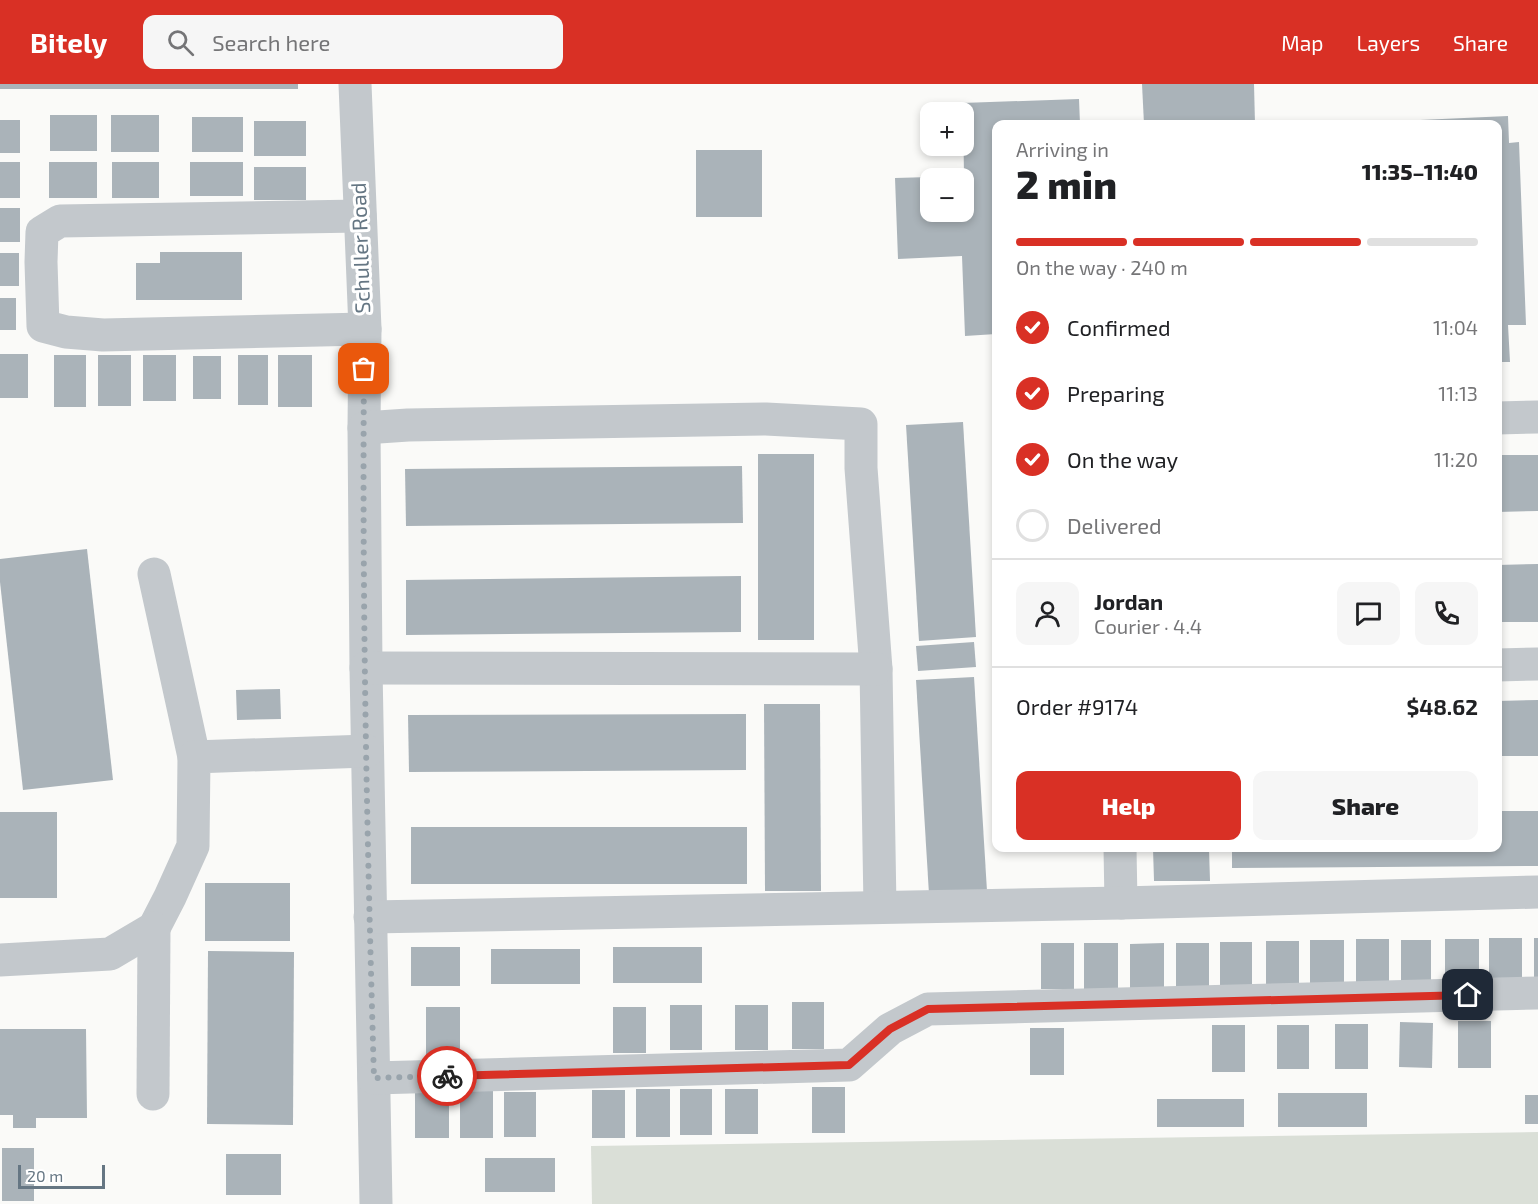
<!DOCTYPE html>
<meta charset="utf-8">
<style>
:root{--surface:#fff;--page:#f6f6f6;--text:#202124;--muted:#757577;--line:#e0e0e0;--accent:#d93025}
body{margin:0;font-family:"Exo 2",sans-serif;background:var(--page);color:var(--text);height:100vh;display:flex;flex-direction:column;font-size:22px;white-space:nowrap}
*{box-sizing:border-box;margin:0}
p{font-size:20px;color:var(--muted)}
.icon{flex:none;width:33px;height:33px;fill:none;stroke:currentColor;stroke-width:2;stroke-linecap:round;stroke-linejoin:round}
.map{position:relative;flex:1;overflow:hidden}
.drawer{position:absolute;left:992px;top:36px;width:510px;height:732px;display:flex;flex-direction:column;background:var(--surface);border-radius:12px;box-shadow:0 3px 9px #0003}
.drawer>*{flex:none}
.buttons{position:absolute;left:920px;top:18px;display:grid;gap:12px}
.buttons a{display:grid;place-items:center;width:54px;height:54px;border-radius:12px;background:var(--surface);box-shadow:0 3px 9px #0003;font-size:30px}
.scale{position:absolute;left:18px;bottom:15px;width:87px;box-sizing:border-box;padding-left:6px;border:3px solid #657683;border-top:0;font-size:16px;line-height:21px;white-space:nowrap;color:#657683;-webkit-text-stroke:4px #fff;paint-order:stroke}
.pin{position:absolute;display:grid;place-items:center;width:51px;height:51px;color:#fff;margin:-26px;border-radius:12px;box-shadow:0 3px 9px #0006}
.courier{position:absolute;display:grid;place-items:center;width:60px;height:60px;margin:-30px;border:4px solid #d93025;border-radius:50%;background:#fff;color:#222;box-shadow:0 2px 8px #0007}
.headline em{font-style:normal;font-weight:800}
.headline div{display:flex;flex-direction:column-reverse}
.headline{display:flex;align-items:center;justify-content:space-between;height:102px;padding:0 24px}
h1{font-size:39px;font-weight:800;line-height:45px}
.bar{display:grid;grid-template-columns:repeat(4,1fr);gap:9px 6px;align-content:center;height:72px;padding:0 24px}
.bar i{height:8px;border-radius:4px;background:var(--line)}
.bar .active{background:var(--accent)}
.bar p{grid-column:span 4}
.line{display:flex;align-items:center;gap:15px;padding:0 24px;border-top:2px solid var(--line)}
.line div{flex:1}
.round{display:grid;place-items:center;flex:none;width:63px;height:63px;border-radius:12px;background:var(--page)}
ol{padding:0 24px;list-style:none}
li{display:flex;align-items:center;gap:18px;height:66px}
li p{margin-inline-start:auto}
li .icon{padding:6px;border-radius:50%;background:var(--accent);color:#fff;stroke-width:4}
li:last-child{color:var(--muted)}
li i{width:33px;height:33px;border:3px solid var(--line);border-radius:50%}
.action{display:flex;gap:12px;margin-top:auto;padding:12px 24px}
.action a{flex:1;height:69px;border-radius:12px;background:var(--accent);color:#fff;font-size:24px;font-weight:800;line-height:69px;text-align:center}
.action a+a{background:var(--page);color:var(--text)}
header{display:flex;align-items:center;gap:36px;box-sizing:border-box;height:84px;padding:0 30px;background:var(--accent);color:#fff}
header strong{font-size:28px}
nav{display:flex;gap:33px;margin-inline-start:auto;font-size:21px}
.search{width:420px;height:54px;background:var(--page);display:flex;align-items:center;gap:15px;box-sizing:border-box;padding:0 21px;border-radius:12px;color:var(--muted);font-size:22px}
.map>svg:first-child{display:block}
</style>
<header>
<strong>Bitely</strong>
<div class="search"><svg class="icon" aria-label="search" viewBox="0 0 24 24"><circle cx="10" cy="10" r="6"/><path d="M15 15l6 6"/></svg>Search here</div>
<nav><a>Map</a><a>Layers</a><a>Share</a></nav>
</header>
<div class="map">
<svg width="1538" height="1120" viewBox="0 0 1538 1120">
<rect width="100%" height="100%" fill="#fafaf8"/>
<!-- green -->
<polygon fill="#dadfd7" points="1538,1048 1538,1120 592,1120 591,1062"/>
<!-- building -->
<g fill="#aab3b9">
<rect x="0" y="0" width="298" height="5"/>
<polygon points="1142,0 1254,0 1255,40 1144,40"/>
<polygon points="1079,15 1080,40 996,40 996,250 965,252 962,172 898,175 895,94 930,93 930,128 963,128 963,94 934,94 934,93 964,91 963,28 962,28 962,19"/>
<rect x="50" y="31" width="47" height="36"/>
<rect x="111" y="31" width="48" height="37"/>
<polygon points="1508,32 1509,59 1519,58 1526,241 1508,241 1510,278 1497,278 1497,40 1354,40 1354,39"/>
<rect x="192" y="33" width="51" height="35"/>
<rect x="0" y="36" width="20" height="33"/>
<rect x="254" y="37" width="52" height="35"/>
<rect x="696" y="66" width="66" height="67"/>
<rect x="0" y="78" width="20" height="36"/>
<rect x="49" y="78" width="48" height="36"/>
<rect x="112" y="78" width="47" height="36"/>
<rect x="190" y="78" width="53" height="34"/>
<rect x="254" y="83" width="52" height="33"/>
<rect x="0" y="124" width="20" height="34"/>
<polygon points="160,168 242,168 242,216 136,216 136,179 160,179"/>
<rect x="0" y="169" width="19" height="33"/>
<rect x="0" y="214" width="16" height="32"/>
<rect x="0" y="270" width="28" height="44"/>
<rect x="54" y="271" width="32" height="52"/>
<rect x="98" y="271" width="33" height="51"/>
<rect x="143" y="271" width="33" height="46"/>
<rect x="238" y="271" width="30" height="50"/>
<rect x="278" y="271" width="34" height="52"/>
<rect x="193" y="272" width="28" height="43"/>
<polygon points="963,338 976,553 919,557 906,341"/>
<rect x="758" y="370" width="56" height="186"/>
<polygon points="1497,371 1538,371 1538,427 1497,428"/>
<polygon points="742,382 743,439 406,442 405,385"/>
<polygon points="87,465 113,696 23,706 0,498 0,475"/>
<polygon points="1538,480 1538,538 1497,538 1497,481"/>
<polygon points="741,492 741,548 406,551 406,496"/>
<polygon points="974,558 976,583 918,587 916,562"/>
<polygon points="974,593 987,807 929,810 916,596"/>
<polygon points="280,605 281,635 237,636 236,606"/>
<polygon points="1538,616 1538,672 1497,672 1497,617"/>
<polygon points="764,620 820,620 821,807 765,807"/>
<polygon points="746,630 746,686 409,688 408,631"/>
<polygon points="1497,727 1538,727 1538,782 1232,784 1232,764 1497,764"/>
<rect x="0" y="728" width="57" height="86"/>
<rect x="411" y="743" width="336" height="57"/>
<polygon points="1153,764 1209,764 1210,797 1154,797"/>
<rect x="205" y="799" width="85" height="58"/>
<rect x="1489" y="854" width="33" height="44"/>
<rect x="1534" y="854" width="4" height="43"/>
<rect x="1356" y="855" width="33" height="44"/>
<rect x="1445" y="855" width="34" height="44"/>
<rect x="1310" y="856" width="34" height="44"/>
<rect x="1401" y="856" width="30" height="43"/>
<rect x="1266" y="857" width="33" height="45"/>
<rect x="1220" y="858" width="32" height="45"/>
<rect x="1041" y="859" width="33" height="46"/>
<rect x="1084" y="859" width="34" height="46"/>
<polygon points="1164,859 1164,905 1130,905 1130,860"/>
<rect x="1176" y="859" width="33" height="45"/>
<rect x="411" y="863" width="49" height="39"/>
<rect x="613" y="863" width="89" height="36"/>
<rect x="491" y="865" width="89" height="35"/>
<polygon points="208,867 294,868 293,1041 207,1040"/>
<rect x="792" y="918" width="32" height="47"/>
<rect x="670" y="921" width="32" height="45"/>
<rect x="735" y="921" width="33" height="45"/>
<rect x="426" y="923" width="34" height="48"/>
<rect x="613" y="923" width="33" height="46"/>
<rect x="1458" y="937" width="33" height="47"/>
<polygon points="1400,938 1433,939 1432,984 1399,983"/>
<rect x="1335" y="940" width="33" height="45"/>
<rect x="1212" y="941" width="33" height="47"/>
<rect x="1277" y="941" width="32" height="44"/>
<rect x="1030" y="944" width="34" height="47"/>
<polygon points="0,945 86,945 87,1034 36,1034 36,1044 13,1044 13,1031 0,1031"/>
<rect x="812" y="1003" width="33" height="46"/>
<rect x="636" y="1005" width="34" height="48"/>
<rect x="680" y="1005" width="32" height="46"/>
<rect x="725" y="1005" width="33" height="45"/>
<rect x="460" y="1006" width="33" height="48"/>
<rect x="592" y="1006" width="33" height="48"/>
<rect x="415" y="1008" width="34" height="46"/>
<rect x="504" y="1008" width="32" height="45"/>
<rect x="1278" y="1009" width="89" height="34"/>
<rect x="1525" y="1011" width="13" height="29"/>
<rect x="1157" y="1015" width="87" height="28"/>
<rect x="2" y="1064" width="32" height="53"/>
<rect x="226" y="1070" width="55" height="41"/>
<rect x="485" y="1074" width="70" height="34"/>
</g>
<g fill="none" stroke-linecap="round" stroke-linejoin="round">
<!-- minor -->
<g stroke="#c3c8cc" stroke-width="33">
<polyline points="355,0 365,245 364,344 366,584 376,1120"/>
<polyline points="360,132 60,137 42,148 41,178 43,242 66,248 103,251 365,245"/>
<polyline points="1497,334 1538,333"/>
<polyline points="364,344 408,341 766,335 861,340 861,384 876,585 880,823"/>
<polyline points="154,490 194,673"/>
<polyline points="1497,581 1538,580"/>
<polyline points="366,584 876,585"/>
<polyline points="1120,764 1121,819"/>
<polyline points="370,833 1121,819 1538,808"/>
<polyline points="0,876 110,870 154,844 170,813 193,762 194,673 367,667"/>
<polyline points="374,994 849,981 890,945 928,925 1538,909"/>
<polyline points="153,1010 154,844"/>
</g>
</g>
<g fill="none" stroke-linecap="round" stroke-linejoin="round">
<!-- done -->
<path stroke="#99a4ac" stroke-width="6" stroke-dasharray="0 10.8" d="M 364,285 C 362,521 367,758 374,994 L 447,992"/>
<!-- route -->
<polyline stroke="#d93025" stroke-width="8" points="447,992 849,981 890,945 928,925 1468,911"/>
</g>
<g text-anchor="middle" stroke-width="6" stroke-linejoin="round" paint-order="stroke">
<!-- street labels -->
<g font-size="21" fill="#657683" stroke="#fff">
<text transform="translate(361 164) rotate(-92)" y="7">Schuller Road</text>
</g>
</g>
</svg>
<div class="buttons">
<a>+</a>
<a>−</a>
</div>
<div class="scale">20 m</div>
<div class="pin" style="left:364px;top:285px;background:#ea580c"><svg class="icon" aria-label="bag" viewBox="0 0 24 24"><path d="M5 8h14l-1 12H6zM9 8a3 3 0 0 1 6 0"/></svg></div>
<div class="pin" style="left:1468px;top:911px;background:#1f2937"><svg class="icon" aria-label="home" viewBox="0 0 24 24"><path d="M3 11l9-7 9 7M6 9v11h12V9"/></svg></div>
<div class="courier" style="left:447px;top:992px"><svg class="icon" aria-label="bike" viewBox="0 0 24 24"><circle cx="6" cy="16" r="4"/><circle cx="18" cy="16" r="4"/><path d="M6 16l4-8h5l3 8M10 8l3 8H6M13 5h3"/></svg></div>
<section class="drawer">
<div class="headline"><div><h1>2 min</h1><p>Arriving in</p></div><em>11:35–11:40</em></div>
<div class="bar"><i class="active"></i><i class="active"></i><i class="active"></i><i></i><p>On the way · 240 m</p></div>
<ol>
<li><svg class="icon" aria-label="check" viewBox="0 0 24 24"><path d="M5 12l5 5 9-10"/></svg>Confirmed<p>11:04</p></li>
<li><svg class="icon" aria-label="check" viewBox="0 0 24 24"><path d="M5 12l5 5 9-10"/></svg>Preparing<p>11:13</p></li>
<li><svg class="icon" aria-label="check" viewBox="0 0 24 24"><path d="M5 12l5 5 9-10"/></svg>On the way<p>11:20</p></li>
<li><i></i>Delivered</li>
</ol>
<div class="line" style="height:108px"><a class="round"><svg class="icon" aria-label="person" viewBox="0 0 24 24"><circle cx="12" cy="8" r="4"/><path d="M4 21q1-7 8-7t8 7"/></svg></a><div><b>Jordan</b><p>Courier · 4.4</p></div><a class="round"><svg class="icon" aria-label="chat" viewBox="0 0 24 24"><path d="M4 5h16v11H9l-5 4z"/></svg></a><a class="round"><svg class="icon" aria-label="phone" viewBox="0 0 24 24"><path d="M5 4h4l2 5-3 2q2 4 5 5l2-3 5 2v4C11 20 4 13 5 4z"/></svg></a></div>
<div class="line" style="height:78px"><div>Order #9174</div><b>$48.62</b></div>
<div class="action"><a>Help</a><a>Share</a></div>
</section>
</div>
